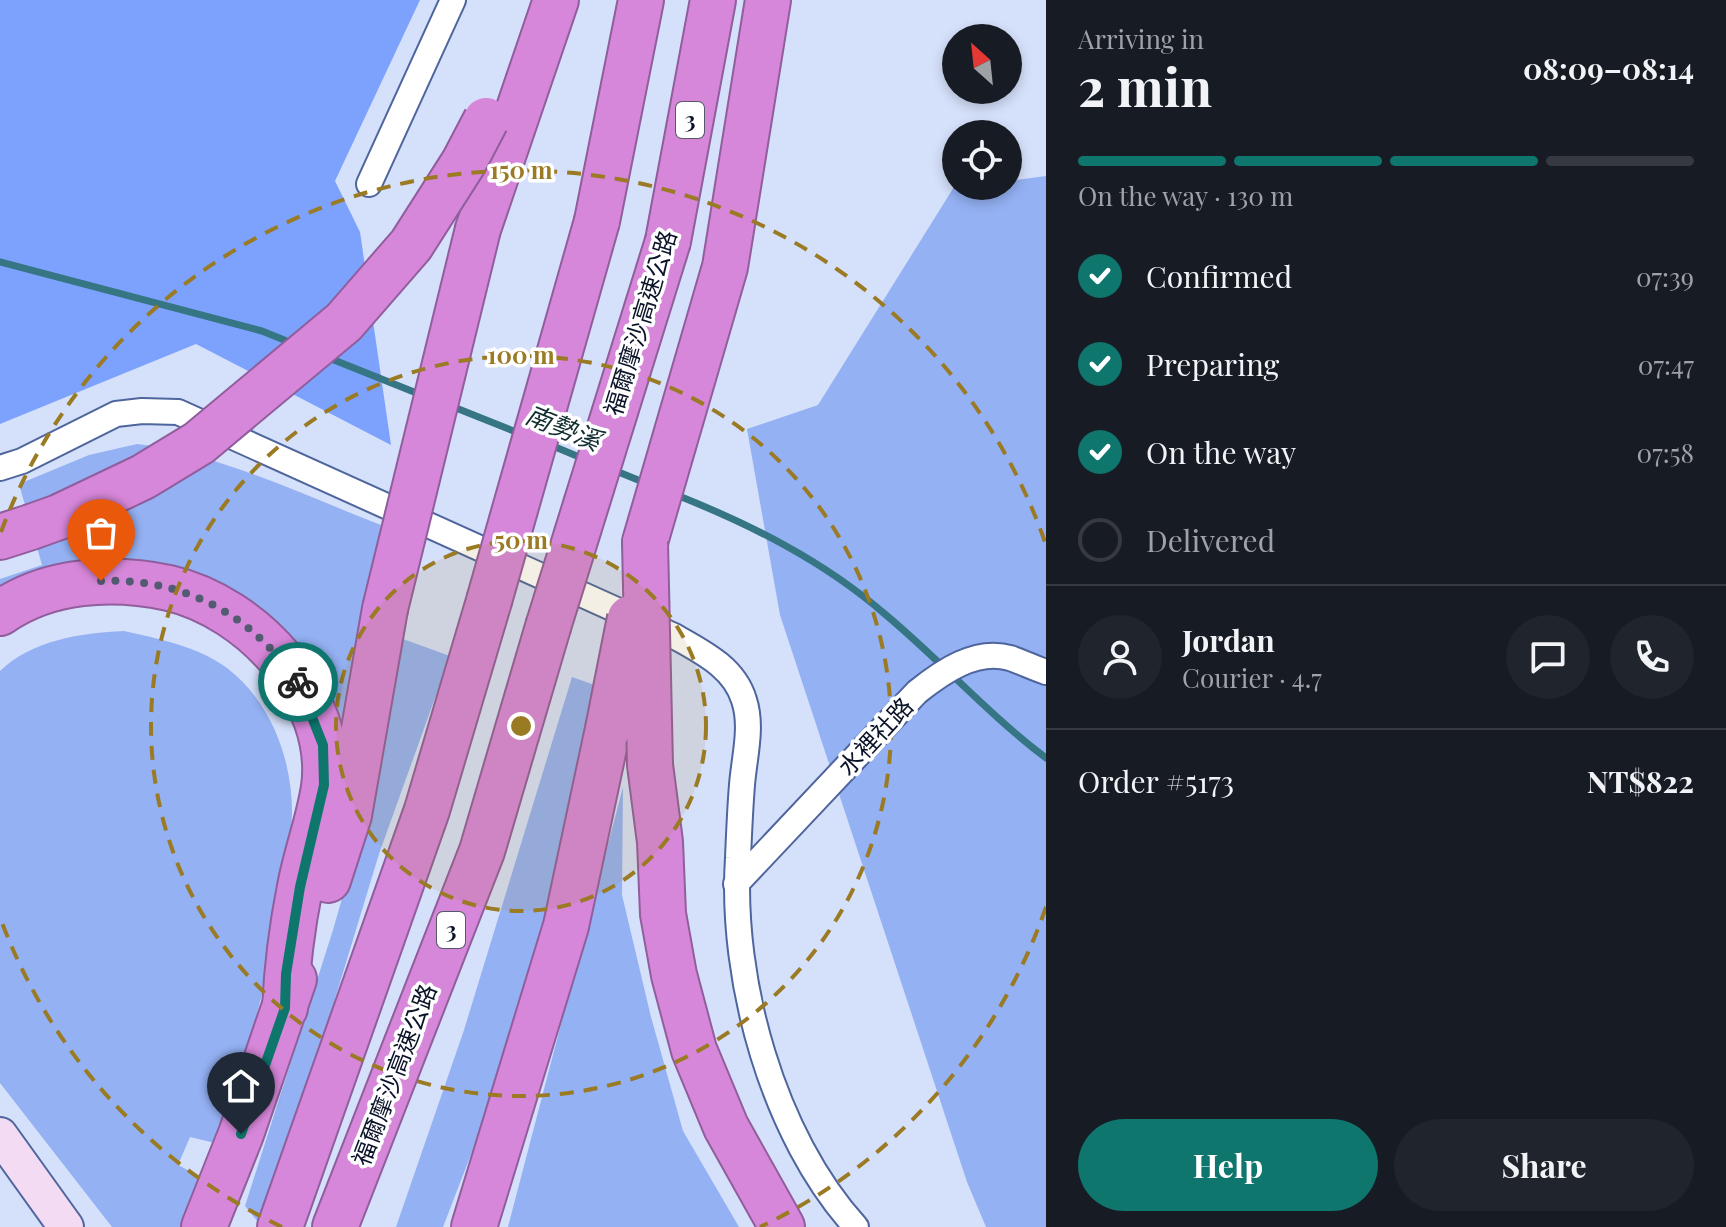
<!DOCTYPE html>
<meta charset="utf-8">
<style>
:root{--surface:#171b24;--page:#20242c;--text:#f1f3f6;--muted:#9ea1a6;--line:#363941;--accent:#0f766e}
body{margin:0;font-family:"Playfair Display","Noto Sans TC",serif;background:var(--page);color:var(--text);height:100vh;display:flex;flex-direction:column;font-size:30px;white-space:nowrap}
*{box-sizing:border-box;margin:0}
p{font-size:26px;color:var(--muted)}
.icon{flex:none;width:44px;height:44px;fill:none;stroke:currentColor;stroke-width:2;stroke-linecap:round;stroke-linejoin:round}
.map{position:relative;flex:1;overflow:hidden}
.panel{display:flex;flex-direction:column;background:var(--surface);width:680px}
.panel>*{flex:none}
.needle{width:52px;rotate:333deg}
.tools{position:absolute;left:942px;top:24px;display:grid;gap:16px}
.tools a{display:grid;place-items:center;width:80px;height:80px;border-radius:50%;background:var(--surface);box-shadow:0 4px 12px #0003;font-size:40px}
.pin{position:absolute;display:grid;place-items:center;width:68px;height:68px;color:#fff;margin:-82px -34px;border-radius:50% 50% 50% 0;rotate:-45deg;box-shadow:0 0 8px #0007}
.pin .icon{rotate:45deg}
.courier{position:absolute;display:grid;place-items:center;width:80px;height:80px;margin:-40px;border:6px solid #0f766e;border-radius:50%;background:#fff;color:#222;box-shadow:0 2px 10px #0007}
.head em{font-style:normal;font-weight:700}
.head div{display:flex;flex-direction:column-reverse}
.head{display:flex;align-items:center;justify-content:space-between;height:136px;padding:0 32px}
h1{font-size:52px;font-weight:700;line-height:60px}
.bar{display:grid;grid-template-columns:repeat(4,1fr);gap:12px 8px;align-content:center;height:96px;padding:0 32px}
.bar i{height:10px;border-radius:6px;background:var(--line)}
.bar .active{background:var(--accent)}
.bar p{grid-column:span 4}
.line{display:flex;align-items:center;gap:20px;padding:0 32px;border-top:2px solid var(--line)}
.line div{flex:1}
.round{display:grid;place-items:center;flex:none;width:84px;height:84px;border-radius:42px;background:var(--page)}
ol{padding:0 32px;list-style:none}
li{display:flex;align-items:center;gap:24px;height:88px}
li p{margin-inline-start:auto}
li .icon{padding:8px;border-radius:50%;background:var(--accent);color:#fff;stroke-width:4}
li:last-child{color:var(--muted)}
li i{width:44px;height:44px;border:4px solid var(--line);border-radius:50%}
.button{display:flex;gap:16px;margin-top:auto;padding:16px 32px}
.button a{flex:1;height:92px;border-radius:48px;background:var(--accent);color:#fff;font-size:32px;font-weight:700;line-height:92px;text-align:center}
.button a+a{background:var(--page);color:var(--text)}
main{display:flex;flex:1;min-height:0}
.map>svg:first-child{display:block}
</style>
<main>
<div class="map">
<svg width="1046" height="1227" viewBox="0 0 1046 1227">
<rect width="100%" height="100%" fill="#d5e0fa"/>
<!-- green -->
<g fill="#94b1f3">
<polygon points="1046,176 1046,1227 986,1227 967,1182 780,615 747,429 818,405 954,187 1008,186 1008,181"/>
<path d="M 137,444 C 214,452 308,497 381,525 L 339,793 L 226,588 L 0,594 L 0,579 L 42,565 L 19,484 L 89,455 Z"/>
<path d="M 124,631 C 159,639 197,646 227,668 C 270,701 292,758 292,812 C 292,830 288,849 286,866 C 276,962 246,1052 219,1144 L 190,1137 L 178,1165 L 201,1177 L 180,1227 L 112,1227 L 0,1083 L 0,671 C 32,640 81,633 124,631 Z"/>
<polygon points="403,639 450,656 379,854 317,1058 262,1227 245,1206 333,930 379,769"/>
<polygon points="572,677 606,689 541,937 480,1131 443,1227 396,1227 464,1030"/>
<polygon points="623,787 622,895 651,1017 683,1131 739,1227 508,1227"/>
</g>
<!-- forest -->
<polygon fill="#7ca2fe" points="0,0 420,0 335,181 360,232 391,445 196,344 0,424"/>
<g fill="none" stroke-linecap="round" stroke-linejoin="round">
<!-- stream -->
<g stroke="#367583" stroke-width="7">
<polyline points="0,262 262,331 294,344"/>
<polyline points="324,356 424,396"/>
<polyline points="451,406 521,434"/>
<polyline points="548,444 584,459"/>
<polyline points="611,469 648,484"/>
<path d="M 674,494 C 750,524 824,561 886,615 C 941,661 989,715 1046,758"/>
</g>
<defs>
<g id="minor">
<polyline points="369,184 453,0"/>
<path d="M 0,468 L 22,461 L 116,414 L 142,411 L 178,412 L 674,636 C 702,652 734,667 744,700 C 753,727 744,758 742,785 C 740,809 739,834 738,858 C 730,980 773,1136 856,1227"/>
<path d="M 736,884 L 917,692 C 942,672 976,648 1010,658 C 1022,662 1034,668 1046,672"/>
</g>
<polyline id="secondary" points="0,1135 66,1227"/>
<g id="motorway">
<polyline points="597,221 641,0"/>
<polyline points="478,229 556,0"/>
<polyline points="668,241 713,0"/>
<polyline points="0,537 31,527"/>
<polyline points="645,542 725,267 768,0"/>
<path d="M 0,613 C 49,579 112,576 169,588 C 252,607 336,697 324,787 C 319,821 306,854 300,887 C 292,927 287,967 285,1008"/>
<polyline points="650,765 660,842 663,914 674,975 694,1050 726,1127 782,1227"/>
<polyline points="328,880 349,815 385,609"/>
<polyline points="204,1227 241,1134 294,979"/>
<polyline points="280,1227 427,810 489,601"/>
<polyline points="335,1227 482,851 548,627"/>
<polyline points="474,1227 566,926 608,729"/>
</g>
</defs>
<!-- minor casing -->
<use href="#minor" stroke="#4e659d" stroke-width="28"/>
<!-- secondary casing -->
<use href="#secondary" stroke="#4e659d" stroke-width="38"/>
<!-- motorway casing -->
<use href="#motorway" stroke="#905e9c" stroke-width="48"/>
<!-- minor -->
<use href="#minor" stroke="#fff" stroke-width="24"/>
<!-- secondary -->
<use href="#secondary" stroke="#f3dbf4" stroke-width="34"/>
<!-- motorway -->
<use href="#motorway" stroke="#d787da" stroke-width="44"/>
<defs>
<g id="motorway-bridge">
<polyline points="31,527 59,517 143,477 199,443 344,322 411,245 464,162 486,120"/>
<polyline points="645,542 650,765"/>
<polyline points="489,601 597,221"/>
<polyline points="385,609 478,229"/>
<polyline points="548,627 668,241"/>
<polyline points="608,729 630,618"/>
</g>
</defs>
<!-- motorway-bridge casing -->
<use href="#motorway-bridge" stroke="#905e9c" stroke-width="48" stroke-linecap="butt"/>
<!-- motorway-bridge -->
<use href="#motorway-bridge" stroke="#d787da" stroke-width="44"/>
</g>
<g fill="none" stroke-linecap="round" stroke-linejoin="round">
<!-- done -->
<path stroke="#525b72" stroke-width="8" stroke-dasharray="0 14.4" d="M 101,581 C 185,578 250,614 298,682"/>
<!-- route -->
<polyline stroke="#0f766e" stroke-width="10" points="241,1134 285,1008 286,974 300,887 324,785 323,745 298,682"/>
</g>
<!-- distance rings -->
<circle cx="521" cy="726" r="185" fill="#9b7a24" fill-opacity=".12"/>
<g fill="none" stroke="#9b7a24" stroke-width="4" stroke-dasharray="14 10">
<circle cx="521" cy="726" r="185"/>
<circle cx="521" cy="726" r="370"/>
<path d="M1046 907A555 555 0 0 1 760 1227M282 1227A555 555 0 0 1 1 920M1 532A555 555 0 0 1 1046 545"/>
</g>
<g text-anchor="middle" stroke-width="7" stroke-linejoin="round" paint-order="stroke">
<!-- shield labels -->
<g fill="#fff" stroke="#545a69" stroke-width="2">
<rect x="676" y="102" width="28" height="36" rx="6"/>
<rect x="437" y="912" width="28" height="36" rx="6"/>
</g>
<g font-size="22" font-weight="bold" fill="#0b1329">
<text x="690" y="128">3</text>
<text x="451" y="938">3</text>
</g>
<!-- street labels -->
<g font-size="24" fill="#0b1329" stroke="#fff">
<text transform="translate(641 323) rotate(-73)" y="8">福爾摩沙高速公路</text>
<text transform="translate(876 737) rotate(-47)" y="8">水裡社路</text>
<text transform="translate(395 1075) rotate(-69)" y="8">福爾摩沙高速公路</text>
</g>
<!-- water labels -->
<g font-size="26" font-style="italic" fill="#122e31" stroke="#fff">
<text transform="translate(563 428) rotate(22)" y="9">南勢溪</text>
</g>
</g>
<circle cx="521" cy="726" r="12" fill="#9b7a24" stroke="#fff" stroke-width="4"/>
<g font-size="24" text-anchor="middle" font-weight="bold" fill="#9b7a24" stroke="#fff" stroke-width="7" stroke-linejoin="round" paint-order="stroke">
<text x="521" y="179">150 m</text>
<text x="521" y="364">100 m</text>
<text x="521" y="549">50 m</text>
</g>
</svg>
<div class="tools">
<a><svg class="needle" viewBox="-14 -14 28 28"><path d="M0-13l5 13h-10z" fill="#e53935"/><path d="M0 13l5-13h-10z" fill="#9ea1a6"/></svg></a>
<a><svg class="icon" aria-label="locate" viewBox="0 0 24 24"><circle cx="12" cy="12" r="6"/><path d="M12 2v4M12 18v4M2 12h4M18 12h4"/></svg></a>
</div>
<div class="pin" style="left:101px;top:581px;background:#ea580c"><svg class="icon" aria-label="bag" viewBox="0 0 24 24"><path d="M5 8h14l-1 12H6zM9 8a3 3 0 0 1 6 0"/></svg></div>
<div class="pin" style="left:241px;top:1134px;background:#1f2937"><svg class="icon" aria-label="home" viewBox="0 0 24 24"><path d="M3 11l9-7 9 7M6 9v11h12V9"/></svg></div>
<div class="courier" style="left:298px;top:682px"><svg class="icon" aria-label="bike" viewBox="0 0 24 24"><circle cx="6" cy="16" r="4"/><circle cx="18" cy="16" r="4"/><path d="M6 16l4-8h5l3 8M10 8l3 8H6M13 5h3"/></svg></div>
</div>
<section class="panel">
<div class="head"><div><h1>2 min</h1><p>Arriving in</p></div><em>08:09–08:14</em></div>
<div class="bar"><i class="active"></i><i class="active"></i><i class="active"></i><i></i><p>On the way · 130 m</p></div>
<ol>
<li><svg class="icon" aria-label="check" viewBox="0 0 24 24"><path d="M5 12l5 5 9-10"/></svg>Confirmed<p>07:39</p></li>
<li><svg class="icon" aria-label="check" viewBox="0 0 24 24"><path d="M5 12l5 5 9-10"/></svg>Preparing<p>07:47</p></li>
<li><svg class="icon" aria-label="check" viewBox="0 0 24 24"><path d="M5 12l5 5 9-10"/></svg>On the way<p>07:58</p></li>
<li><i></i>Delivered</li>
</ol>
<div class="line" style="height:144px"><a class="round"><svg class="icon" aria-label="person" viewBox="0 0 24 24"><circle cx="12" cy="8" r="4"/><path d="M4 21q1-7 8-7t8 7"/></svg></a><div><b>Jordan</b><p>Courier · 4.7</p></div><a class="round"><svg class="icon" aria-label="chat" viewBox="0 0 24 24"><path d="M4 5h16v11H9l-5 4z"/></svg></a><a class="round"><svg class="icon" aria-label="phone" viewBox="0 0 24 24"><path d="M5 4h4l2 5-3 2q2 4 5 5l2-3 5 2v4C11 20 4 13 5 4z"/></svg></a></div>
<div class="line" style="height:104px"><div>Order #5173</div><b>NT$822</b></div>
<div class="button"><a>Help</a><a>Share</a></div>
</section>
</main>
